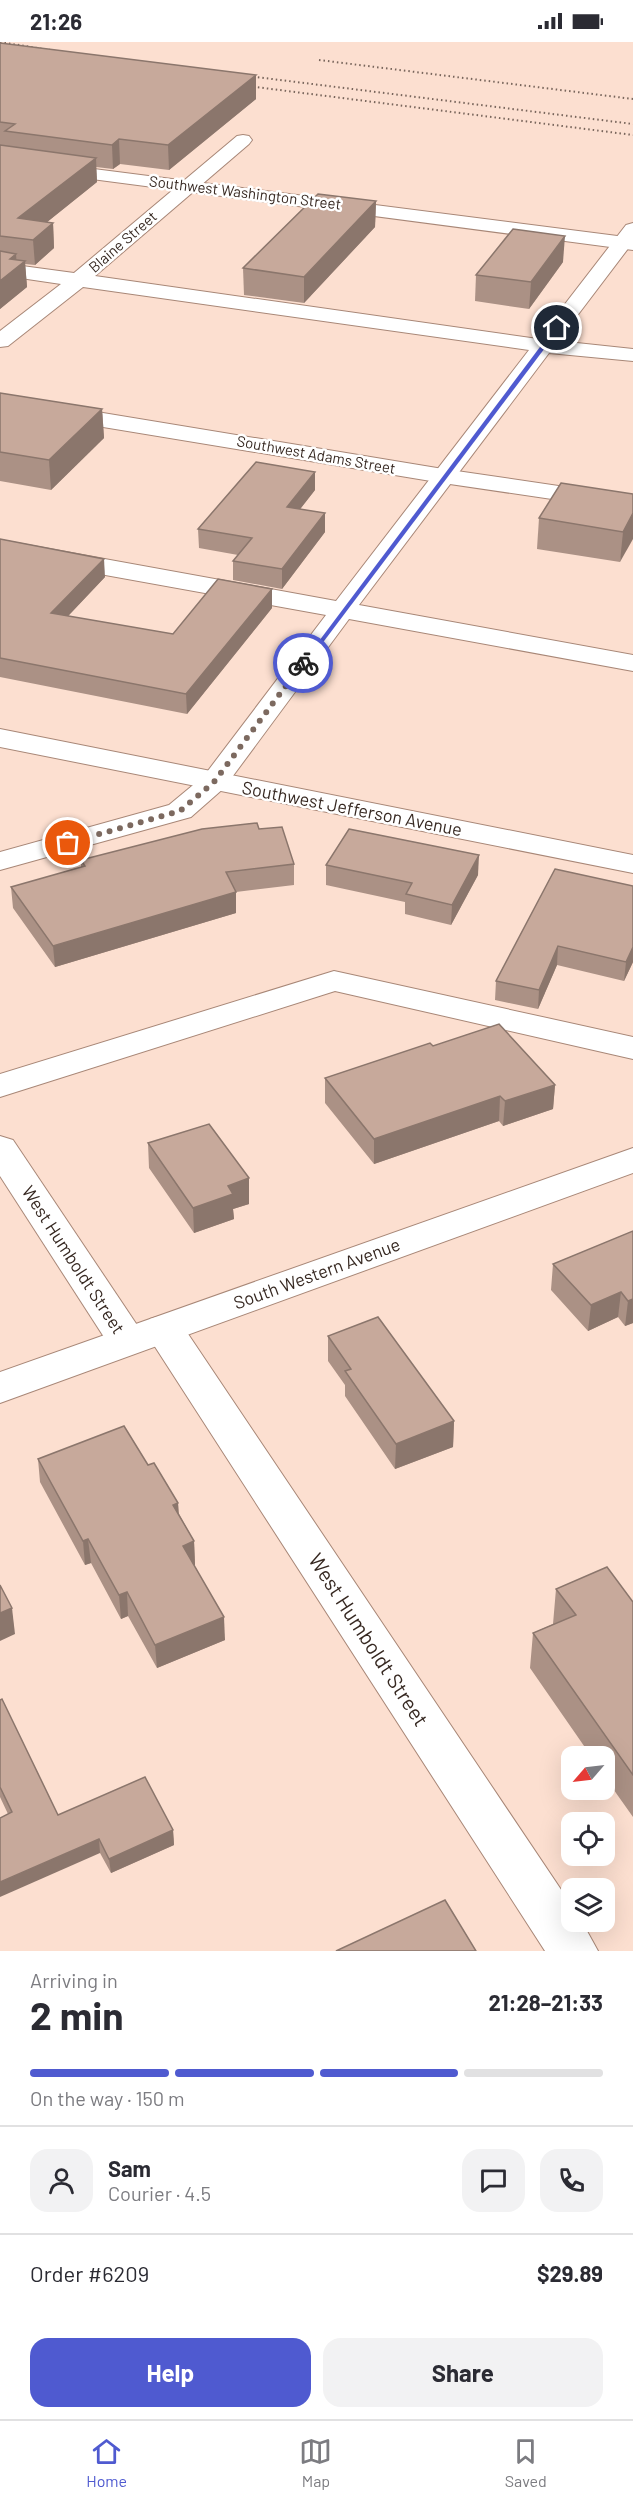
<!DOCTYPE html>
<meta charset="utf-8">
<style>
:root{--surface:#fff;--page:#f2f2f3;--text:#2b2b33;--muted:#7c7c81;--line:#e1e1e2;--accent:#4f5ad0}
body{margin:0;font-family:Barlow,sans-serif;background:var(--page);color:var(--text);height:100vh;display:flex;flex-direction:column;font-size:22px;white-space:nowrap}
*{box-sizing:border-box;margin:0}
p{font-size:20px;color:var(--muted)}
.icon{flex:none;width:33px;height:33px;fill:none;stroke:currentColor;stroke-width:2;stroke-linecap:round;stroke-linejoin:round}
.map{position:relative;height:1909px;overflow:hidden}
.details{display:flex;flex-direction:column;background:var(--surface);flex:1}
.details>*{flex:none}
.needle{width:39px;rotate:242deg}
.buttons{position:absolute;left:561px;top:1704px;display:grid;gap:12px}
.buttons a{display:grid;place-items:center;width:54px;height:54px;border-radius:12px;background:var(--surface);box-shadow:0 6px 24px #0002;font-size:30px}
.pin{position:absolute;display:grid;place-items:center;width:51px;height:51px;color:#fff;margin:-26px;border:3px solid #fff;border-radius:50%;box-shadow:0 2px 6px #0007}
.courier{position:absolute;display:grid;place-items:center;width:60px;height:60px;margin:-30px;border:4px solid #4f5ad0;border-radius:50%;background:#fff;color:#222;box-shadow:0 2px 8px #0007}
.overview em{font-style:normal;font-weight:700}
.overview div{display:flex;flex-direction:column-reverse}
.overview{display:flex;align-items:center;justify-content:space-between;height:102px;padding:0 30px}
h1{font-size:39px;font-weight:700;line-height:45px}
.bar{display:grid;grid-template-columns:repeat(4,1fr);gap:9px 6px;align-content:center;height:72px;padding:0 30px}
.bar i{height:8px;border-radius:4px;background:var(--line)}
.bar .active{background:var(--accent)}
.bar p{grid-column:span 4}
.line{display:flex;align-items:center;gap:15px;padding:0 30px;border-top:2px solid var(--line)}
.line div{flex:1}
.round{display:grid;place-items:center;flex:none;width:63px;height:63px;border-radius:18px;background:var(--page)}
.cta{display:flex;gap:12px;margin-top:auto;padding:12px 30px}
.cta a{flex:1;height:69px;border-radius:18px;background:var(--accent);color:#fff;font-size:24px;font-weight:700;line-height:69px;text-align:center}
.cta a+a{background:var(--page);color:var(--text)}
.status{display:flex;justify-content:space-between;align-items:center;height:42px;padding:0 30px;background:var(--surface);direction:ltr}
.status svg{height:16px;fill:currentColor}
.tab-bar{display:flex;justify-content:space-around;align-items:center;height:84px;border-top:2px solid var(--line);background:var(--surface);font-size:16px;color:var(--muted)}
.tab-bar a{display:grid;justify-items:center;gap:3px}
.tab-bar .active{color:var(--accent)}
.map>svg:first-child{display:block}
</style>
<div class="status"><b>21:26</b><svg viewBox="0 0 49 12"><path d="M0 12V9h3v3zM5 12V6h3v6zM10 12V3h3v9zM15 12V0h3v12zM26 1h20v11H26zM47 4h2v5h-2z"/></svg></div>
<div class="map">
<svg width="633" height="1909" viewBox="0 0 633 1909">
<rect width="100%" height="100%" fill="#fcdfd0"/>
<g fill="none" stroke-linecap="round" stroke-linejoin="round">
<defs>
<g id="minor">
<polygon points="243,93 249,94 252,98 249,102 95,234 538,297 626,183 633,181 633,200 558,299 633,307 633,319 549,311 359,563 633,613 633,629 349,577 224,746 191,775 0,828 0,810 169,763 204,734 326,573 0,514 0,498 336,559 529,308 83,245 8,304 0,305 0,289 61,242 0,233 0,221 74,231 237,94"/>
<polygon points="334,929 633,995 633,1017 335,949 0,1055 0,1032"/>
<polygon points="0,1094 13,1098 141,1289 147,1299 141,1309 127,1313 113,1309 0,1134"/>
<polygon points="164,1273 178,1277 572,1864 572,1880 582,1880 598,1909 545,1909 150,1297 145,1287 150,1277"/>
</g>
<g id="major">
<polygon points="0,115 633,196 633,208 0,125"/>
<polygon points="0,354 443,427 633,455 633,469 443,441 0,368"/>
<polygon points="0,687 633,813 633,831 0,705"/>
<polygon points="633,1106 633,1131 0,1361 0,1330"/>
</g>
</defs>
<!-- minor casing -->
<use href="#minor" stroke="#a88777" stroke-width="2"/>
<!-- major casing -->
<use href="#major" stroke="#a88777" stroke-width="2"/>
<!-- minor -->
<use href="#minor" fill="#fff" fill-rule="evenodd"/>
<!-- major -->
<use href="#major" fill="#fff" fill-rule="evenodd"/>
<!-- rail -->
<g stroke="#78655b" stroke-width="2" stroke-dasharray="1.5 3" stroke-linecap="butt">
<polyline points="0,0 50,8"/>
<polyline points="319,18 633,57"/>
<polyline points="240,33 633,82"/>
<polyline points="240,43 633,93"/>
</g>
</g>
<!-- wall -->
<g fill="#ab9185">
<polygon points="0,1 256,57 169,128 120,122 113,127 96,125 97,140 47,180 53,181 54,206 35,223 25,222 27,245 0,267"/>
<polygon points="376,159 375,185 304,261 244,253 243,226"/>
<polygon points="563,220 529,267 475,259 476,233"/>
<polygon points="0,351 102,367 104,396 51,448 0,439"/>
<polygon points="315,448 300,467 325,471 325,490 282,547 233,538 233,519 238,513 199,506 198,487"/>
<polygon points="633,452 620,520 537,507 539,476"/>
<polygon points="0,497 105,535 68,574 173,592 272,566 187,672 0,635"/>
<polygon points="259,787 294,822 294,843 236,850 236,871 55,925 13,866 11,845 81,826 81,818"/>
<polygon points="326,823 478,833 451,883 405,872 405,860 326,843"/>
<polygon points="555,827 633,920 624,939 557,923 538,967 495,958 496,939"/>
<polygon points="433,1004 555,1043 553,1067 503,1084 499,1079 374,1122 325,1061 325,1036"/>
<polygon points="148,1101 249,1162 233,1167 234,1177 194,1191 149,1126"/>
<polygon points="633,1189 633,1281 625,1284 618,1275 588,1289 551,1248 553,1222"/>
<polygon points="328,1294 454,1379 453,1405 395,1427 345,1354 345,1343 328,1319"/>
<polygon points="38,1417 148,1423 178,1461 179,1472 194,1499 195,1523 194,1523 225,1598 157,1626 128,1574 121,1577 91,1521 85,1523 40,1440"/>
<polygon points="556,1547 633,1560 633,1775 604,1734 604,1714 591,1714 530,1626 533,1591 553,1582"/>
<polygon points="0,1658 58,1773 173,1788 174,1803 111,1831 100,1811 8,1772 0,1755"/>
</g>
<!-- shaded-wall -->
<g fill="#8b766c">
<polygon points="256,33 256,57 169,128 168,103"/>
<polygon points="119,97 120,122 113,127 112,103"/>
<polygon points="96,116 97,140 26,197 18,176"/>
<polygon points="376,159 375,185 304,261 304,235"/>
<polygon points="53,181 54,206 35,223 33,198"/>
<polygon points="565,194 563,220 529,267 531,240"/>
<polygon points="16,212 17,225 25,219 27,245 0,267 0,239 10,217"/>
<polygon points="102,367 104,396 51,448 49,418"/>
<polygon points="315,430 315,448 287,484 287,465"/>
<polygon points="325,471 325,490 282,547 282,527"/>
<polygon points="633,471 633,497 620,520 623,490"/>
<polygon points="104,517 105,535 53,590 51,571"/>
<polygon points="272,547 272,566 187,672 186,652"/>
<polygon points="479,813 478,833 451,883 452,863"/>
<polygon points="236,850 236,871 55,925 53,904"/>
<polygon points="558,904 557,923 538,967 539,948"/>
<polygon points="633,905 633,920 624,939 626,920"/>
<polygon points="555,1043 553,1067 503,1084 505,1059"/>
<polygon points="500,1054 499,1079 374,1122 374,1097"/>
<polygon points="249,1136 249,1162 233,1167 234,1177 194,1191 193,1166 228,1144"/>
<polygon points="621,1250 618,1275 588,1289 591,1263"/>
<polygon points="633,1257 633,1281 625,1284 628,1259"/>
<polygon points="454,1379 453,1405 395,1427 396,1402"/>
<polygon points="178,1461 179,1485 173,1463"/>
<polygon points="88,1497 91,1521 85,1523 83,1499"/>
<polygon points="194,1499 195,1523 184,1527 183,1504"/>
<polygon points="127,1550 128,1574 121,1577 119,1553"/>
<polygon points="12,1566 15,1592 0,1599 0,1571"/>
<polygon points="224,1575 225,1598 157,1626 155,1603"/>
<polygon points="173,1788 174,1803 111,1831 109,1817"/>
<polygon points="99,1797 100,1811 0,1855 0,1840"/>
</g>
<!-- building -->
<g fill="#c7a99b" stroke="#8b766c" stroke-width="1.5">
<polygon points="0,1 256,33 168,103 119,97 112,103 5,89 15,82 0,80"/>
<polygon points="0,103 96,116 18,176 53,181 33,198 0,194"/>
<polygon points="318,152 376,159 304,235 243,226"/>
<polygon points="513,187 565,194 531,240 476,233"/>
<polygon points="0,209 16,212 10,217 25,219 0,239"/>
<polygon points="0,351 102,367 49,418 0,410"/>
<polygon points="256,420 315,430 287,465 325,471 282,527 233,519 252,496 198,487"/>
<polygon points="561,441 633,452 633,471 623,490 539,476"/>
<polygon points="0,497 104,517 51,571 173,592 218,537 272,547 186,652 0,616"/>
<polygon points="257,781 259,787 282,785 294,822 226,830 236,850 53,904 11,845 85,824 81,818 202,787"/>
<polygon points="349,787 479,813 452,863 406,852 412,841 326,823"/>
<polygon points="555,827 633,844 633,905 626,920 558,904 539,948 496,939"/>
<polygon points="499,982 555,1043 505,1059 500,1054 374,1097 325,1036 430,1001 433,1004"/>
<polygon points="209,1082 249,1136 228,1144 233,1152 193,1166 148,1101"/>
<polygon points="633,1189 633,1257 628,1259 621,1250 591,1263 553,1222"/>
<polygon points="378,1275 454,1379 396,1402 345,1329 351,1327 328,1294"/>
<polygon points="124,1384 148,1423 154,1421 178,1461 173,1463 194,1499 183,1504 224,1575 155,1603 127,1550 119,1553 88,1497 83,1499 38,1417"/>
<polygon points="607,1525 633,1560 633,1733 533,1591 576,1573 556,1547"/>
<polygon points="0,1543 12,1566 0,1571"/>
<polygon points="2,1657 58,1773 145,1735 173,1788 109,1817 99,1797 0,1840 0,1776 12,1770 0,1745 0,1658"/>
<polygon points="445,1858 476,1909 336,1909"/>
</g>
<!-- route -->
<polygon fill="#4f5ad0" points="555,285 560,286 306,623 301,623"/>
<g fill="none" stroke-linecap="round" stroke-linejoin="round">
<!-- done -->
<polyline stroke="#7c695f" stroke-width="6" stroke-dasharray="0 10.8" points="68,801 180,769 214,740 303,621"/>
</g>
<g text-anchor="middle" stroke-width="5" stroke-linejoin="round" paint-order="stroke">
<!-- far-street labels -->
<g font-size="15" fill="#372922" stroke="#fff">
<text transform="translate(245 151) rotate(7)" y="5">Southwest Washington Street</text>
<text transform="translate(123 200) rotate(-41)" y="5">Blaine Street</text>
<text transform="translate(316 413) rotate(10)" y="5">Southwest Adams Street</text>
</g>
<!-- street labels -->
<g font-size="18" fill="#372922" stroke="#fff">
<text transform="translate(352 767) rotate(11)" y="6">Southwest Jefferson Avenue</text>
<text transform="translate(73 1218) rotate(57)" y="6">West Humboldt Street</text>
<text transform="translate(317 1232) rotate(-20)" y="6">South Western Avenue</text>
</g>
<!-- near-street labels -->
<g font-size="21" fill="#372922" stroke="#fff">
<text transform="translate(368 1598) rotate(57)" y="7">West Humboldt Street</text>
</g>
</g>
</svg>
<div class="buttons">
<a><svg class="needle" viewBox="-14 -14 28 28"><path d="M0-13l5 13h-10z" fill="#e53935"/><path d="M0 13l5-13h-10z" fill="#7c7c81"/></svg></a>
<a><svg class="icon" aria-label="locate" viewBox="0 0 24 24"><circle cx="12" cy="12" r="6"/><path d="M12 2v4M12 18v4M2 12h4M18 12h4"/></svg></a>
<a><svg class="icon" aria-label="layers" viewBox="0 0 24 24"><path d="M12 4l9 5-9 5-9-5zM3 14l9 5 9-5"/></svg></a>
</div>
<div class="pin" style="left:68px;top:801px;background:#ea580c"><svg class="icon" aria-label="bag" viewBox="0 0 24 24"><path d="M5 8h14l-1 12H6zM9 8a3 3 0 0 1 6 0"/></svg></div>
<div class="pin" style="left:557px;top:286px;background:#1f2937"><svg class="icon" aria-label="home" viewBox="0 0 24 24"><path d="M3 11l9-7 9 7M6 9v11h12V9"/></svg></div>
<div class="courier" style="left:303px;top:621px"><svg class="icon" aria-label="bike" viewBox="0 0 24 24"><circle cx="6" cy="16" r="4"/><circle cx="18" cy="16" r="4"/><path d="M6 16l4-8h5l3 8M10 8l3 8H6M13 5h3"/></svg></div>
</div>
<section class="details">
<div class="overview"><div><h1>2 min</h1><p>Arriving in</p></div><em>21:28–21:33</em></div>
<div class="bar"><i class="active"></i><i class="active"></i><i class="active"></i><i></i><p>On the way · 150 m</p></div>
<div class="line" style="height:108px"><a class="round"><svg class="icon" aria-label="person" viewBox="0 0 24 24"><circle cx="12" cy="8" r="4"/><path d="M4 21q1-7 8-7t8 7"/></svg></a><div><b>Sam</b><p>Courier · 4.5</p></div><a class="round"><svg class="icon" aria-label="chat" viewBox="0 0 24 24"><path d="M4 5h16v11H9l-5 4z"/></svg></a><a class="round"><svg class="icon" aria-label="phone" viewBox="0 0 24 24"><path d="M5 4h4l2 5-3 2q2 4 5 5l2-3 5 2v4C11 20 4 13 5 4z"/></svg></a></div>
<div class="line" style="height:78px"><div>Order #6209</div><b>$29.89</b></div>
<div class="cta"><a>Help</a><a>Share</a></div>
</section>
<nav class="tab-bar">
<a class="active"><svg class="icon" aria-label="home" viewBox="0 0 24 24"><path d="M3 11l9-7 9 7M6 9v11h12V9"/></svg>Home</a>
<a><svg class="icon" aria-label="map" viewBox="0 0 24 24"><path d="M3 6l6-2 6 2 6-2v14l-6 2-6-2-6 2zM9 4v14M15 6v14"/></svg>Map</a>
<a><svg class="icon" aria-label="saved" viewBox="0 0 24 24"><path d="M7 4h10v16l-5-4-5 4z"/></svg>Saved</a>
</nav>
